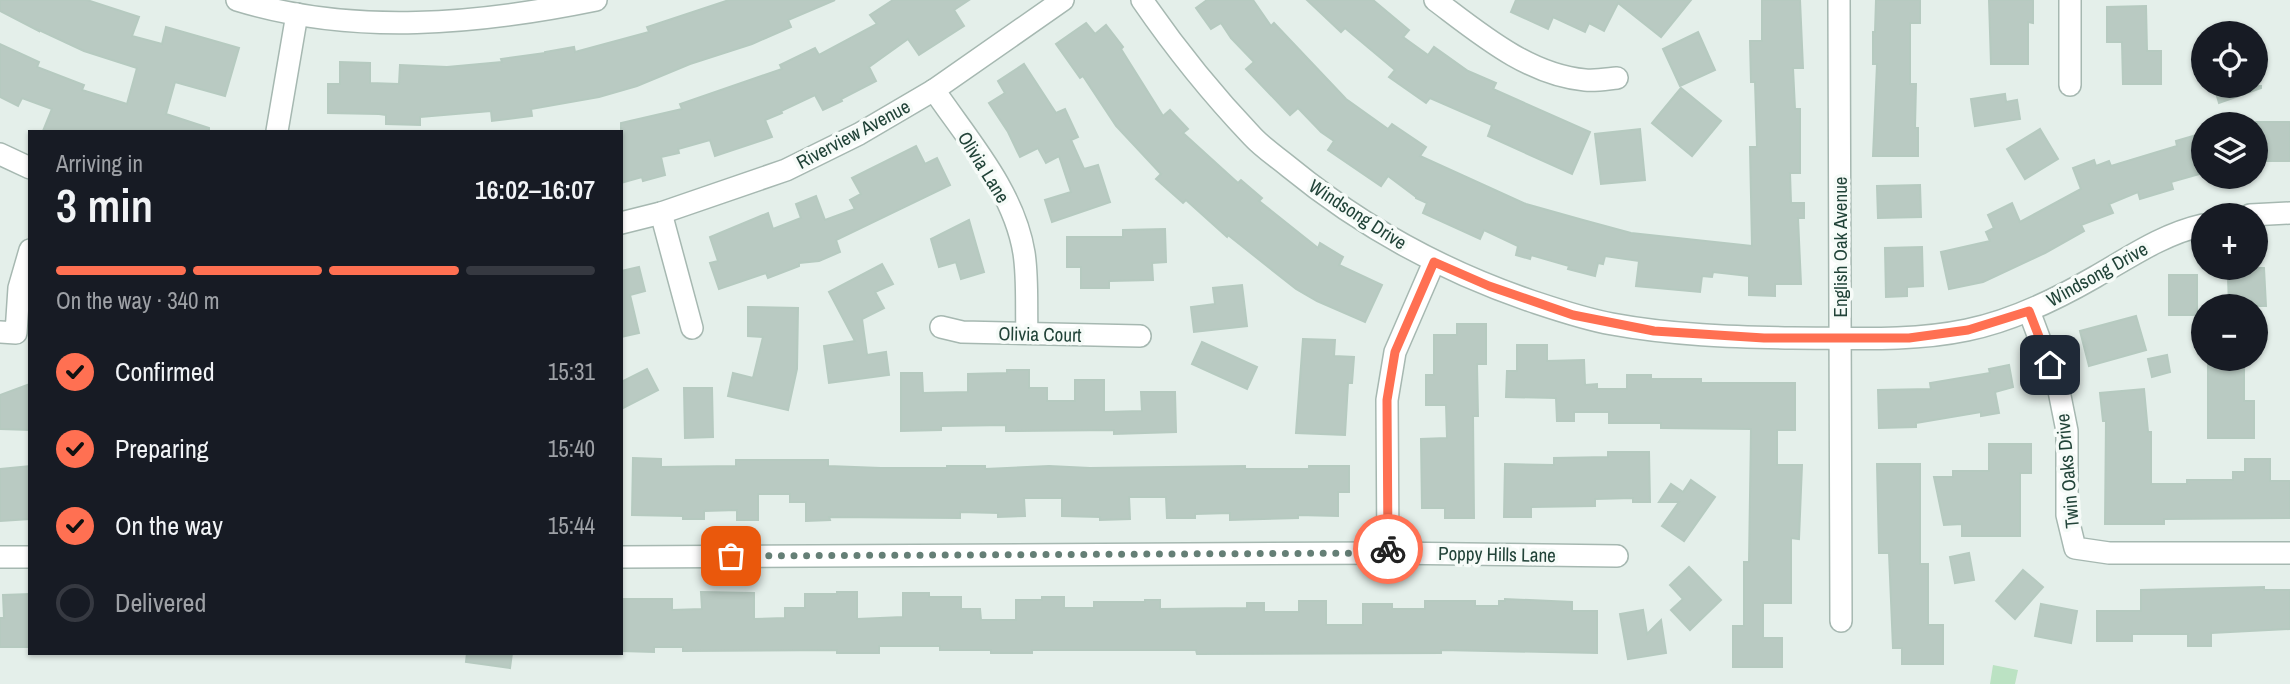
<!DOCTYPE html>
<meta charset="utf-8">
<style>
:root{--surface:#171b24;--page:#242831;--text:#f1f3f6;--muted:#9ea1a6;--line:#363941;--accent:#ff7052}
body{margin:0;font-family:"Archivo Narrow",sans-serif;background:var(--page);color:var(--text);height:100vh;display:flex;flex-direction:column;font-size:26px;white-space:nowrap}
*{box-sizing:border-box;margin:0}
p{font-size:23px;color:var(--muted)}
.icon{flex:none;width:38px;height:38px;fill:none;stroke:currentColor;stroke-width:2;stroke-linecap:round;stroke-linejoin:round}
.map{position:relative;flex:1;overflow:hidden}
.side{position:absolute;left:28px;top:130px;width:595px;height:525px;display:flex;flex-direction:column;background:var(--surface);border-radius:0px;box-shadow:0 2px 5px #0004}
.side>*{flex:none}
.buttons{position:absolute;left:2191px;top:21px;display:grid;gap:14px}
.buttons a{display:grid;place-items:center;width:77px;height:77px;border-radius:50%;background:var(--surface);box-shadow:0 2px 5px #0004;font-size:35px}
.pin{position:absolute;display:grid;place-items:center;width:60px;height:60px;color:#fff;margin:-30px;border-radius:14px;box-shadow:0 4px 10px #0006}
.courier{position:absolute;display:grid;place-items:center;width:70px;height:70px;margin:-35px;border:5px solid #ff7052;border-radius:50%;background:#fff;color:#222;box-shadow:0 2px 9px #0007}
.headline em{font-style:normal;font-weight:600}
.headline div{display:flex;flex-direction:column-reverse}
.headline{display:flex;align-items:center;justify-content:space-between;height:119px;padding:0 28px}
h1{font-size:46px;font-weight:600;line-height:52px}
.bar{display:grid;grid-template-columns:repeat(4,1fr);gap:10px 7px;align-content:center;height:84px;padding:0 28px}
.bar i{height:9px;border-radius:5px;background:var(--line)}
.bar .current{background:var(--accent)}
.bar p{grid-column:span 4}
ol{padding:0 28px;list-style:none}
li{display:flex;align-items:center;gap:21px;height:77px}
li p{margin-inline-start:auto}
li .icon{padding:7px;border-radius:50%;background:var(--accent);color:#111;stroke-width:4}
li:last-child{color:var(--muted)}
li i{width:38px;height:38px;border:4px solid var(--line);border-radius:50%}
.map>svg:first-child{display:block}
</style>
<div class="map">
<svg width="2290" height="684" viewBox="0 0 2290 684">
<rect width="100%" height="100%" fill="#e4efea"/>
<!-- green -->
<polygon fill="#bbe2c3" points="1993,665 2018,670 2015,684 1990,684"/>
<!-- building -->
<g fill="#b9cac2" stroke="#b6cac0" stroke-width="2">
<polygon points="0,0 87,0 139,17 132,36 162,44 166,27 239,48 225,96 175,82 166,114 209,128 209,131 43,131 52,109 22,98 18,106 0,97 0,44 39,62 37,67 84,85 82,90 127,104 137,68 84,51 39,30 39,31 0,11"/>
<polygon points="729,0 835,0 788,20 791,27 752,44 690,64 637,86 599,97 531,109 532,116 492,121 491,111 420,117 420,125 386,124 386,115 379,114 328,113 328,84 340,84 340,62 370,63 370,83 399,84 400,65 447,67 502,62 501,59 545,53 545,52 574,47 575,52 649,32 647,27"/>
<polygon points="893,0 969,0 954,10 964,26 919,55 908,39 869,67 876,81 841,99 842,101 823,110 815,95 781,111 782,113 765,120 772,137 715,156 710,140 678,149 679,153 661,157 665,175 643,181 642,177 621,183 621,123 682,109 680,104 782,69 780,65 815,48 819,55 877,24 870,15"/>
<polygon points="1207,0 1253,0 1271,26 1274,23 1346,99 1388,129 1392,124 1426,147 1420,156 1526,204 1583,220 1631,233 1752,246 1750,147 1757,147 1755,82 1751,82 1750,41 1762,41 1762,0 1800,0 1803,68 1793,68 1795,109 1800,109 1800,173 1790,173 1791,203 1804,203 1804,218 1798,218 1801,284 1775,284 1775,296 1749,295 1749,276 1713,272 1712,277 1702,276 1700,292 1636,286 1639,261 1605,256 1603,264 1598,263 1595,276 1568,269 1569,266 1531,255 1530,259 1516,255 1518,246 1484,230 1480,239 1423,213 1427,203 1416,198 1416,197 1388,176 1381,186 1328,150 1334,141 1321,132 1298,108 1290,115 1246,69 1254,62 1231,38 1221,23 1211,29 1196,8"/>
<polygon points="1307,0 1373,0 1409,30 1403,37 1428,55 1434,47 1468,71 1496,83 1493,89 1590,132 1572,174 1488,136 1492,125 1430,98 1426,103 1389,77 1395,70 1345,28 1341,32"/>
<polygon points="1516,0 1691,0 1661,37 1618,3 1604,31 1589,23 1585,32 1553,17 1548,29 1511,12"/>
<polygon points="1876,0 1920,0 1920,23 1910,23 1910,84 1916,84 1915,128 1918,128 1918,156 1873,156 1877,64 1873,64 1873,32 1875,32"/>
<polygon points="1989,0 2033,0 2033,23 2028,22 2028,64 1991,64"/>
<polygon points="2146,6 2147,51 2161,51 2161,84 2123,84 2122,42 2107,42 2107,7"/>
<polygon points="1086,23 1095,34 1106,25 1123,47 1121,49 1163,116 1170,110 1188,129 1183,133 1238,183 1241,180 1262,198 1259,201 1318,248 1320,243 1343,257 1339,265 1382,285 1365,322 1317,301 1296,289 1228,235 1227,237 1186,200 1183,203 1156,179 1161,174 1116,126 1083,76 1080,78 1056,44"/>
<polygon points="1698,32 1715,70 1680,86 1663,49"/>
<polygon points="1024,64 1056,113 1065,109 1078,137 1071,140 1084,169 1098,165 1110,202 1052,222 1045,200 1071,192 1059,156 1046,163 1038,148 1020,157 1008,132 989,103 1005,93 998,81"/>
<polygon points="2214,86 2261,86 2261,88 2219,103"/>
<polygon points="1681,88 1721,121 1692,156 1652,123"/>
<polygon points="2005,94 2006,102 2017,100 2020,119 1975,126 1971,99"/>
<rect x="2256" y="122" width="34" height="39"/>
<polygon points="1640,129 1645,180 1601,184 1595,134"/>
<polygon points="2040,129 2058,159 2025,179 2007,149"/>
<polygon points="2203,133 2203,173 2171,182 2173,189 2140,199 2138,192 2109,204 2113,213 2081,225 2084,231 2045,253 1983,282 1949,289 1941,252 1990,241 1986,232 1994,228 1988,215 2012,203 2020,222 2081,189 2073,168 2094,160 2096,166 2109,161 2111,166 2177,146 2176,141"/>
<polygon points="916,146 925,164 937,158 950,185 836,240 840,252 819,261 799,263 799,266 768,278 766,273 719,289 710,263 718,261 710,237 768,213 773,229 801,218 796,204 816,196 825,220 855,209 850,200 861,194 852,178"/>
<polygon points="1920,185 1921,217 1878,218 1877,186"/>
<polygon points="969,220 984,272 961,279 956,262 939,267 931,239"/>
<polygon points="1165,229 1166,262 1152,263 1153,280 1109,281 1109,288 1081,288 1081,267 1067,267 1067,237 1123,237 1123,230"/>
<polygon points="1922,247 1923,286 1907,287 1907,296 1886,297 1885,248"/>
<polygon points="882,264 893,284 875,292 884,308 862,319 867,355 886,352 889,375 829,383 824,346 855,341 829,292"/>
<polygon points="639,267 645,291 630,295 639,333 621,337 621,271"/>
<polygon points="2240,268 2264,268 2266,306 2229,306 2228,278 2240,277"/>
<rect x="2169" y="275" width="28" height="40"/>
<polygon points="1242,285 1247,326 1194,332 1191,307 1215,304 1213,288"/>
<polygon points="748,307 798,308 797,369 788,410 728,396 733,373 753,378 763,337 748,336"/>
<polygon points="2136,316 2146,350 2089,366 2080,331"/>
<polygon points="1457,324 1486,324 1486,364 1477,364 1478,416 1473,416 1474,518 1445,518 1445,508 1422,508 1421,439 1447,438 1446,405 1426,405 1426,375 1434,375 1434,335 1457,335"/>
<polygon points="1303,339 1335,340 1334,356 1354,357 1352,383 1348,383 1345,435 1296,433"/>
<polygon points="1202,342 1257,367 1247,389 1192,364"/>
<polygon points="1517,345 1547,345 1547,361 1584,360 1585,385 1597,384 1597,389 1627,389 1627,375 1651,375 1651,379 1701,379 1701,383 1795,383 1795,430 1777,430 1777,465 1802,465 1799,539 1791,538 1791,603 1763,603 1763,638 1782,638 1782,667 1733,667 1733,626 1744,626 1744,562 1749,562 1751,429 1661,428 1661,423 1609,423 1609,412 1574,412 1574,421 1557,421 1556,398 1506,397 1507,371 1517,371"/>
<polygon points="2167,355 2170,372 2152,377 2148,359"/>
<polygon points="2208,359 2244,359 2244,401 2254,401 2254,438 2208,438"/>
<polygon points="2009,365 2013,387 1995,392 1999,413 1981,416 1981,412 1916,423 1916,427 1879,428 1878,390 1931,389 1930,383 1990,373 1989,369"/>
<polygon points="647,369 658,390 621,409 621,382"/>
<polygon points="1007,370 1029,370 1029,388 1047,388 1047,401 1075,401 1075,380 1104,380 1104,412 1142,411 1141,392 1175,392 1176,432 1114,434 1114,430 1006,431 1006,425 941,426 941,430 901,431 901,373 922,373 923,393 968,392 968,374 1007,373"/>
<polygon points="30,384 30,430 0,429 0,395"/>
<polygon points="684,388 712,388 713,437 685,438"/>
<polygon points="2144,389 2148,432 2151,432 2151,484 2187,484 2187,480 2233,480 2233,472 2245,472 2245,459 2270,459 2270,481 2290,481 2290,518 2164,519 2164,524 2105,524 2106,421 2103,421 2100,393"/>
<polygon points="1989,444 2031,444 2031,473 2020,473 2020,536 1962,536 1962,524 1944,525 1934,477 1953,477 1953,471 1989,471"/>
<polygon points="1608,452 1649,452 1650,502 1633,502 1633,498 1595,499 1595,506 1531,507 1531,517 1504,517 1505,464 1554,465 1554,458 1608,457"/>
<polygon points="633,458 661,459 661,467 736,466 736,460 828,460 828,466 881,468 947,468 947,466 985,466 985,469 1049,466 1090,468 1245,466 1245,469 1309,469 1309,466 1349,466 1349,492 1338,492 1338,516 1298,515 1298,518 1230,520 1230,513 1195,514 1195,518 1167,518 1166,497 1129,497 1130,519 1100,520 1100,517 1062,516 1062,498 1024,498 1025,516 998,517 998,513 960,512 960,518 829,517 830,520 806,521 806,502 790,502 790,494 758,494 758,520 737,520 737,510 704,511 704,519 683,519 683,516 632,515"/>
<polygon points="1877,464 1920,464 1920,564 1928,564 1928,625 1943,625 1943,664 1902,664 1902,648 1893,648 1889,553 1879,553"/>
<polygon points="30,466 30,519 0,521 0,469"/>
<polygon points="1691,480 1715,497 1684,541 1662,526 1679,502 1659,502 1671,484 1683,492"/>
<polygon points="1969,553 1974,580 1955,583 1950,557"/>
<polygon points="1689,567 1721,600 1690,630 1671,610 1683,599 1670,585"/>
<polygon points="2023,570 2043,587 2015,619 1996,601"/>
<polygon points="2264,587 2264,590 2290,590 2290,629 2211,633 2211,646 2188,646 2188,634 2132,634 2132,641 2097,641 2097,611 2141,611 2141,590"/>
<polygon points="701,592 754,593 754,619 785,618 785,608 805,608 805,594 837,594 837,592 857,592 857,619 903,617 903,593 929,593 929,597 961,597 961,609 980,609 981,620 1016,620 1016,600 1042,600 1042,597 1064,597 1064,608 1094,608 1094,602 1145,602 1145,600 1160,600 1160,609 1247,608 1247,603 1264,603 1264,612 1299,612 1299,601 1326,601 1326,625 1363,625 1363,604 1392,604 1392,609 1425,609 1425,601 1475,601 1475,606 1499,606 1499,601 1505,601 1505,599 1572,602 1572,611 1597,611 1597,653 1441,650 1441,653 1197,654 1196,650 1032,650 1032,653 991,653 991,650 940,650 940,646 879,646 879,653 837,653 837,650 683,651 683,647 654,647 654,652 621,651 621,599 672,599 672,610 702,609"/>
<polygon points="30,594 30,647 0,647 0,618 4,618 3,595"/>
<polygon points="2041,604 2077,611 2071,643 2035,636"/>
<polygon points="1643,610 1647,634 1661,620 1666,653 1628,659 1620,614"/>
<polygon points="467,653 512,653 510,668 466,662"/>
</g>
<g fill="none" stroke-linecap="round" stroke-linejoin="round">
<defs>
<g id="minor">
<path d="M 237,0 C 354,36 479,24 596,0"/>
<path d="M 1142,0 C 1175,48 1212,94 1252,136 C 1263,148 1277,157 1289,167 C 1361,226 1443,271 1531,301 C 1558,310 1584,319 1612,324 C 1671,335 1733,337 1792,338 C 1850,338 1910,342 1967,330 C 2012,321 2055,300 2095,277 C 2130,257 2163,234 2203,225"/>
<path d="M 1435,0 C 1479,33 1528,75 1585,80 C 1596,81 1607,79 1617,78"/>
<polyline points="1839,0 1841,621"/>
<polyline points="2070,85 2070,0"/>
<path d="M 934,90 C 968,140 1014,191 1024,253 C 1028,279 1026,307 1027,333"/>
<polyline points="277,131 297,14"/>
<polyline points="0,154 30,168"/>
<polyline points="661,213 692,328"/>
<polyline points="2250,215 2290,213"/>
<polyline points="621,223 661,213 786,170 859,134 934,90 1063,0"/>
<polyline points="2029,311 2059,391 2067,431 2067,515 2075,548 2109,553 2290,553"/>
<polyline points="941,327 962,332 1140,336"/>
<polyline points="0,332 16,333 19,288 30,250"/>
<polyline points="1388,553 1387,400 1395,352 1434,262"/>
<polyline points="0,557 30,557"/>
<polyline points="621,557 1388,553 1617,556"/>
</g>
</defs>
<!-- minor casing -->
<use href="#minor" stroke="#a6b8b1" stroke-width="24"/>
<!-- minor -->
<use href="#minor" stroke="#fff" stroke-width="21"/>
</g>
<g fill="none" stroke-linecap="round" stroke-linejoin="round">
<!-- done -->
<polyline stroke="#657f76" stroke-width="7" stroke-dasharray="0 12.6" points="731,556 1388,553 1388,549"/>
<!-- route -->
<polyline stroke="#ff7052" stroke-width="9" points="1388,549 1387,400 1395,352 1434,262 1489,286 1573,315 1654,331 1764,338 1909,338 1968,330 2029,311 2050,365"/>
</g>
<g text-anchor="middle" stroke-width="7" stroke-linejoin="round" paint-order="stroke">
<!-- street labels -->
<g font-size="19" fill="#214338" stroke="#f6fbf8">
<text transform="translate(853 134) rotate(-28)" y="7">Riverview Avenue</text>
<text transform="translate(984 167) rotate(58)" y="7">Olivia Lane</text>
<text transform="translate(1358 214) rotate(33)" y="7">Windsong Drive</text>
<text transform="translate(1840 247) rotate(-90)" y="7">English Oak Avenue</text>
<text transform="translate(2097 274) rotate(-29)" y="7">Windsong Drive</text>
<text transform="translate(1040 334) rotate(1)" y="7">Olivia Court</text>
<text transform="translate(2067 471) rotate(-95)" y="7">Twin Oaks Drive</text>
<text transform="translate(1497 554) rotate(1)" y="7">Poppy Hills Lane</text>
</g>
</g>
</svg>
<div class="buttons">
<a><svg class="icon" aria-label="locate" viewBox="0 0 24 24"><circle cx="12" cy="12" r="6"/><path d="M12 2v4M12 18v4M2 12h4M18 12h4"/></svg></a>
<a><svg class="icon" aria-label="layers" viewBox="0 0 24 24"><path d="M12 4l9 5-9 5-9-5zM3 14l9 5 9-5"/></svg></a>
<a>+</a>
<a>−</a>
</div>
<div class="pin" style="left:731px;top:556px;background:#ea580c"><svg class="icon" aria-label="bag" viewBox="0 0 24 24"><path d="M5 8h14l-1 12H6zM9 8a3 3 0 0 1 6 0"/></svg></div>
<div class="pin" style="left:2050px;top:365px;background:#1f2937"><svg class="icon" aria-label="home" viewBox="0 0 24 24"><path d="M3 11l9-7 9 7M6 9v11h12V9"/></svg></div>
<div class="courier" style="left:1388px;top:549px"><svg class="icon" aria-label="bike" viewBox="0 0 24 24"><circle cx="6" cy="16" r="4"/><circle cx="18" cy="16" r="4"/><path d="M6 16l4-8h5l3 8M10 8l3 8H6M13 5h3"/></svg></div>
<section class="side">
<div class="headline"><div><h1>3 min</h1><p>Arriving in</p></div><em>16:02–16:07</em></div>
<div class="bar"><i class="current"></i><i class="current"></i><i class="current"></i><i></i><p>On the way · 340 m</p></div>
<ol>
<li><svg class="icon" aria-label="check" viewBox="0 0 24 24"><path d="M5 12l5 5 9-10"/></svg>Confirmed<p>15:31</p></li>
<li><svg class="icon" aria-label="check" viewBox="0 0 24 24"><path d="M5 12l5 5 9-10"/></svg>Preparing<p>15:40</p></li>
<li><svg class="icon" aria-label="check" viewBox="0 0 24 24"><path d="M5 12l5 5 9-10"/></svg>On the way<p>15:44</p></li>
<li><i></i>Delivered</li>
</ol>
</section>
</div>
